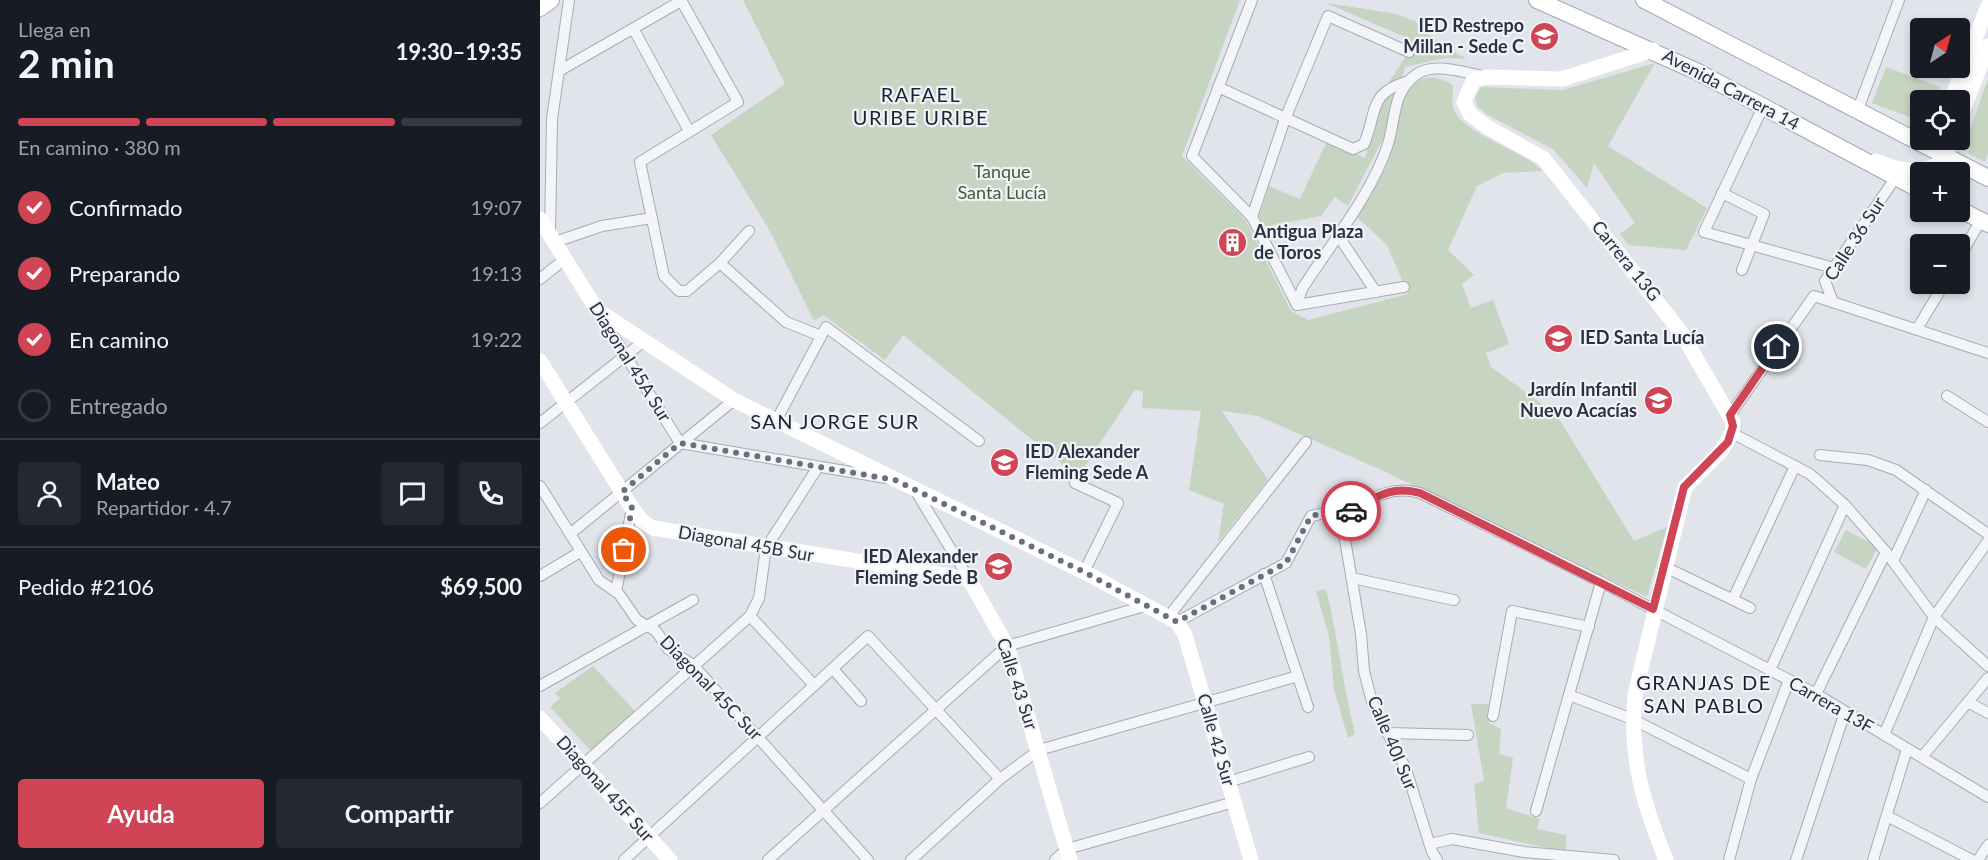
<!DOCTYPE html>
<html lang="es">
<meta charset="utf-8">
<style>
:root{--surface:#171b24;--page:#242831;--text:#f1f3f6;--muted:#9ea1a6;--line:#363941;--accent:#d04556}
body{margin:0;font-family:Lato,sans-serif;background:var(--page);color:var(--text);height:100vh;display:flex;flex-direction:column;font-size:22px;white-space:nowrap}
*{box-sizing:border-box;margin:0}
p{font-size:20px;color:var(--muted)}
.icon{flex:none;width:33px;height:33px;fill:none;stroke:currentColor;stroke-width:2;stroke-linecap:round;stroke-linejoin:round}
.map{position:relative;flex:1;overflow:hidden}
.details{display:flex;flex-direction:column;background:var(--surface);width:540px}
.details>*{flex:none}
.needle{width:39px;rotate:36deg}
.controls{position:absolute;left:1370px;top:18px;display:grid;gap:12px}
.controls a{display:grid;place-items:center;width:60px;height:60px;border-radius:6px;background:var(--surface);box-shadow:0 3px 9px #0003;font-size:30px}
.pin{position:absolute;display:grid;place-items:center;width:51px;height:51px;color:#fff;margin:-26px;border:3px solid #fff;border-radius:50%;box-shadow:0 2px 6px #0007}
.courier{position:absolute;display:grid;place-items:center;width:60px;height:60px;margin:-30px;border:4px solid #d04556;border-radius:50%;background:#fff;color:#222;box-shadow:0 2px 8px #0007}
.head em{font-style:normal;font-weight:700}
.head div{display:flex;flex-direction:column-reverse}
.head{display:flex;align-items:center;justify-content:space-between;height:102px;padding:0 18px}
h1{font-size:39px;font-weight:700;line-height:45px}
.bar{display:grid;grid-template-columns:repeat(4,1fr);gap:9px 6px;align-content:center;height:72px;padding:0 18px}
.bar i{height:8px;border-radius:4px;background:var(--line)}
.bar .selected{background:var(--accent)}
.bar p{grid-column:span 4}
.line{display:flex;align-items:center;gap:15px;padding:0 18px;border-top:2px solid var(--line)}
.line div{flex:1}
.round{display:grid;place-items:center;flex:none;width:63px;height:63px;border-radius:6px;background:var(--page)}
ol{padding:0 18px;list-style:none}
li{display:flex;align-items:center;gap:18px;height:66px}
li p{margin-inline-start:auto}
li .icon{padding:6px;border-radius:50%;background:var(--accent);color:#fff;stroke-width:4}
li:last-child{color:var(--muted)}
li i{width:33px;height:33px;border:3px solid var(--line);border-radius:50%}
.primary-button{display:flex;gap:12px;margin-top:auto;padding:12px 18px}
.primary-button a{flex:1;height:69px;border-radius:6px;background:var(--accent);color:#fff;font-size:24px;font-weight:700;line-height:69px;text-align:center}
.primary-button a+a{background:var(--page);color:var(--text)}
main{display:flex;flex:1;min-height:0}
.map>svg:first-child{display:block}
</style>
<main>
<section class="details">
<div class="head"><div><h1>2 min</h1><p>Llega en</p></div><em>19:30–19:35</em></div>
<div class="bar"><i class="selected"></i><i class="selected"></i><i class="selected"></i><i></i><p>En camino · 380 m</p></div>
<ol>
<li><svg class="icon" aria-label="check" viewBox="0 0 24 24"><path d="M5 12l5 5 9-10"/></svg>Confirmado<p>19:07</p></li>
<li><svg class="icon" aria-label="check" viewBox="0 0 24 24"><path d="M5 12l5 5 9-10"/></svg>Preparando<p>19:13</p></li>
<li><svg class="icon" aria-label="check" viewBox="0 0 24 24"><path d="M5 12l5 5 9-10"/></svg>En camino<p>19:22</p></li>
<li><i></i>Entregado</li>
</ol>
<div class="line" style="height:108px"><a class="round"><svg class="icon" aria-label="person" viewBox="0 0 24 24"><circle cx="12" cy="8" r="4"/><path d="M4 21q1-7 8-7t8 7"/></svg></a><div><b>Mateo</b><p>Repartidor · 4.7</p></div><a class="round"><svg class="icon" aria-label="chat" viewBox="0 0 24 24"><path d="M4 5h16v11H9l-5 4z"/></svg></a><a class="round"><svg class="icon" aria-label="phone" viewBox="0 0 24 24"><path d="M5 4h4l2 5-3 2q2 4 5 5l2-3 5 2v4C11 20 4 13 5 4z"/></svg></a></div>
<div class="line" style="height:78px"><div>Pedido #2106</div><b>$69,500</b></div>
<div class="primary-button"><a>Ayuda</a><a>Compartir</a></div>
</section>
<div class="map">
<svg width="1448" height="860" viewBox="0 0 1448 860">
<rect width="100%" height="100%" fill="#e1e4ea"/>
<!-- green -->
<g fill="#c6d4c2">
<path d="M 203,0 L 700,0 L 642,156 L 706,221 L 751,311 L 768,320 L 868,294 L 847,245 L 816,216 C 827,198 842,179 849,159 C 860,128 859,54 913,85 C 913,93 911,106 915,112 C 927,135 982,150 1003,171 L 963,173 L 937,186 L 908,250 L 934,275 L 922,284 L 931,308 L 953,300 L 969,344 L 946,353 L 951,367 L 1016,414 L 1094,541 L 1127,527 L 1107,597 L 839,469 L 718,416 L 682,411 L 728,480 L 678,542 L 684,504 L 649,490 L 661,411 L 602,408 L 603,391 L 595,390 L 538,477 L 363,335 L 345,360 L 283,315 L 274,321 L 230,231 L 171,135 L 245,84 Z"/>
<polygon points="786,3 852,13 875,21 899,44 927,59 905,58 865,67 845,135 808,206 795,197 781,216 724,227 719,217 729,186 760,199 787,141 825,158 841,94 869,52 865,37"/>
<polygon points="1115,63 1068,146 1167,208 1146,250 1089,245 1080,234 1095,223 1054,163 1047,188 1014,150 948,115 938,107 935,98 941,87 1023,90"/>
<polygon points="1346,67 1400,87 1395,100 1380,100 1380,121 1332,103"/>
<polygon points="1448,79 1448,153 1445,162 1429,154 1427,138"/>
<polygon points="1306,530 1338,547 1326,569 1294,552"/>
<path d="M 786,589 C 798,637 803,686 815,734 L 808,738 L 794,689 L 789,636 L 776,591 Z"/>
<polygon points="53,666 96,712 52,752 10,707 20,698 15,693"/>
<polygon points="931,704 948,704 949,723 961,729 959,754 973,758 966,808 1000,819 997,829 1026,835 1026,852 939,833 934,784 944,781"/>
</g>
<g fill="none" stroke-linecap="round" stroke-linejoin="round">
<defs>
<g id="street">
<polyline points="141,0 198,102 100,162 124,276 139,291 147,291 180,263 209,231"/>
<polyline points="712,0 652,156 712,217 757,305"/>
<polyline points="94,30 149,131"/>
<polyline points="19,71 141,1"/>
<path d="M 678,87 L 813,149 L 824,144 C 838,110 828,93 869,81"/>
<polyline points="1223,107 1164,232 1294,268"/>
<polyline points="1317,112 1359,0"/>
<polyline points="1182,193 1224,214 1202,270"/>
<polyline points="712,217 745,119 788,16 869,52"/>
<polyline points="797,234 836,292"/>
<polyline points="10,235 12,119 29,0"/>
<polyline points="15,242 62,226 112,218"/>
<polyline points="1419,258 1441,220"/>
<polyline points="180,263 246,322 281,336"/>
<polyline points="0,279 25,259"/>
<polyline points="1293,302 1285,281 1356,177"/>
<path d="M 757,305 L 762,289 C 790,245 832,194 848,144 C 856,119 852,91 877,74 C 895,62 924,73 944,76"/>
<polyline points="757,305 864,287"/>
<polyline points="59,313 140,443 346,478"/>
<polyline points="1377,329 1404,284"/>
<polyline points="1407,396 1448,422"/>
<polyline points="1190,415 1274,296 1448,353"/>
<polyline points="236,421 286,327 439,441"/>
<polyline points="0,423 104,341"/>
<polyline points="1192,433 1270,474 1305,505 1346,552 1394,617 1448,666"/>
<polyline points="1280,455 1328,460 1356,470 1448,534"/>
<polyline points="535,483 578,503 544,572"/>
<polyline points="0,486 59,580 79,594 97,620 116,631 128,649 153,665 328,860"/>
<polyline points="375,490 429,579"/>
<polyline points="801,516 821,634 824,671 832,702 866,769 892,852 897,860"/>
<polyline points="30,534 194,400"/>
<polyline points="1353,561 1386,490"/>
<polyline points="1125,567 1210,608"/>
<polyline points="724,574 768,707"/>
<polyline points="0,576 40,552"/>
<polyline points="812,578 914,600"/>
<polyline points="76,592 92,508"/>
<polyline points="1193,599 1255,466"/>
<polyline points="210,616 274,685"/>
<polyline points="629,616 766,442"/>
<path d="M 637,622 L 746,563 L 771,516 L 790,512 L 801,516 C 829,501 848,484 880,493 L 1061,582 L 1276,694 L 1448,797"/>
<polyline points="293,669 321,701"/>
<polyline points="1230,670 1305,505"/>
<polyline points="0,686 153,600"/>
<polyline points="1276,694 1346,552"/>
<polyline points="1029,695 1092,719 1211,779"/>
<polyline points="1428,702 1448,713"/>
<polyline points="953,716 972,611 1049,627"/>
<polyline points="847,733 928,735"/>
<polyline points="1344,735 1394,617 1448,541"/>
<polyline points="1382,757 1448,678"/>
<polyline points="688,782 769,757"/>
<polyline points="0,803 210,616 219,598 226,548 278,467"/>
<polyline points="996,811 1061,582"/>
<polyline points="1347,816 1432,860"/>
<polyline points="890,844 912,839 984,852 1074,860"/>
<polyline points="84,860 328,636 460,779"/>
<polyline points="228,860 467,646 608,605"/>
<polyline points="371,860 460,779 499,750 758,676"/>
<polyline points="515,860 527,849 694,802"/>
<polyline points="1189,860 1211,779 1249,680"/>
<polyline points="1256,860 1305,712"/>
<polyline points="1333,860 1367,749"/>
<polyline points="1438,860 1448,845"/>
</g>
<g id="primary">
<polyline points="997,0 1158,72 1380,190"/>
<polyline points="1104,0 1448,178"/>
<polyline points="0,8 11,0"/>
<polyline points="1419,209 1448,224"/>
</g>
</defs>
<!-- street casing -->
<use href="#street" stroke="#a6abb4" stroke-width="12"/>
<!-- primary casing -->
<use href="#primary" stroke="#a0a8b6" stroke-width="18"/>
<!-- street -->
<use href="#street" stroke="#f4f5f8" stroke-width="10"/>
<!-- secondary -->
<g stroke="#fff" stroke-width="15">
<path d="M 1113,50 L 1022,79 L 945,77 L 933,81 L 924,102 L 930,114 L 947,127 L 1003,158 L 1141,332 L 1193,422 L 1192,433 L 1181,451 L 1145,487 L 1095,694 C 1089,757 1103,803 1126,860"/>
<polyline points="1411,100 1448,6"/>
<polyline points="1419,121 1448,46"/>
<path d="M 1336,161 C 1354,169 1385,177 1401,161 C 1407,156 1409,147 1412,140"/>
<polyline points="0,219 57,310 194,400 544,572 637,622 645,635 711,860"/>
<polyline points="0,361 92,508 102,521 113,528 429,579 467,646 530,860"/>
<polyline points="0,718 130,860"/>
</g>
<!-- primary -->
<use href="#primary" stroke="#fff" stroke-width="16"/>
</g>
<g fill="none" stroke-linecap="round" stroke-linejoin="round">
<!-- done -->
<polyline stroke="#69707d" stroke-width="6" stroke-dasharray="0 10.8" points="84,550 92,508 82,492 140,443 355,480 544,572 637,622 746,563 771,516 790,512 801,516 811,511"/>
<!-- route -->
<path stroke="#d04556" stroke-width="8" d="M 811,511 C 836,497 851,485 880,493 L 1113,609 L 1144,487 L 1188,442 L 1193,426 L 1190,415 L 1237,347"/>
</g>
<!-- icons -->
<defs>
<symbol id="school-disc" viewBox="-11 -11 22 22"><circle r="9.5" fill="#d04556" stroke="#f1f3f7"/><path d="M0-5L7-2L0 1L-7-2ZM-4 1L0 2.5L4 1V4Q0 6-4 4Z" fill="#fff"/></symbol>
<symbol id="building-disc" viewBox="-11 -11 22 22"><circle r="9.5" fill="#d04556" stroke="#f1f3f7"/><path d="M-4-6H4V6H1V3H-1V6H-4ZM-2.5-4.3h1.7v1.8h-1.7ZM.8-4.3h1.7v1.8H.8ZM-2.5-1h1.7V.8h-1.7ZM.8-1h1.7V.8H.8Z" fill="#fff"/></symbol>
</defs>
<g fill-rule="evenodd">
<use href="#school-disc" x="988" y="20" width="33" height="33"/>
<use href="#building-disc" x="676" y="226" width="33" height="33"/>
<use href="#school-disc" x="1002" y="322" width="33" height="33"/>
<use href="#school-disc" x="1102" y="384" width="33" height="33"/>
<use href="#school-disc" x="448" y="446" width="33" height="33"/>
<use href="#school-disc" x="442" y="550" width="33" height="33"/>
</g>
<g text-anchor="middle" stroke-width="4.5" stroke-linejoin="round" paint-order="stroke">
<!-- poi labels -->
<g font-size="18" font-weight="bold" fill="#293142" stroke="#f1f3f7" text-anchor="end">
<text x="984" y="32">IED Restrepo<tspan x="984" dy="21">Millan - Sede C</tspan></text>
<text x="714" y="238" text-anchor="start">Antigua Plaza<tspan x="714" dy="21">de Toros</tspan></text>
<text x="1040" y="344" text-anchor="start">IED Santa Lucía</text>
<text x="1097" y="396">Jardín Infantil<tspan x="1097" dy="21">Nuevo Acacías</tspan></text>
<text x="485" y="458" text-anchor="start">IED Alexander<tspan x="485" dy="21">Fleming Sede A</tspan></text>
<text x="438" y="563">IED Alexander<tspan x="438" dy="21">Fleming Sede B</tspan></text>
</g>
<!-- street labels -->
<g font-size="18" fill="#293142" stroke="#f1f3f7">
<text transform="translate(1191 90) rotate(28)" y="6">Avenida Carrera 14</text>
<text transform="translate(1315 239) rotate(-57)" y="6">Calle 36 Sur</text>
<text transform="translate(1086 261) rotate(51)" y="6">Carrera 13G</text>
<text transform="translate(90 362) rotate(58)" y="6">Diagonal 45A Sur</text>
<text transform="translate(206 544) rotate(10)" y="6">Diagonal 45B Sur</text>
<text transform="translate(477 684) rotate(72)" y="6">Calle 43 Sur</text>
<text transform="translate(171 688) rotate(46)" y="6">Diagonal 45C Sur</text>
<text transform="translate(1291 705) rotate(30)" y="6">Carrera 13F</text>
<text transform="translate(676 740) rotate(74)" y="6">Calle 42 Sur</text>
<text transform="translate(852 743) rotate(67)" y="6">Calle 40I Sur</text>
<text transform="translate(65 789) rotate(48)" y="6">Diagonal 45F Sur</text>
</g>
<!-- park labels -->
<g font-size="18" fill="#3d5e36" stroke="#f1f3f7">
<text x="462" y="178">Tanque<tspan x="462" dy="21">Santa Lucía</tspan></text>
</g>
<!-- neighbourhood labels -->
<g font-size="20" letter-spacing="1.5" fill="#1b2233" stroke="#f1f3f7">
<text x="381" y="102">RAFAEL<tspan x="381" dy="23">URIBE URIBE</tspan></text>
<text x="295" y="429">SAN JORGE SUR</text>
<text x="1164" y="690">GRANJAS DE<tspan x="1164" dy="23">SAN PABLO</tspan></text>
</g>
</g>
</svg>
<div class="controls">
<a><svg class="needle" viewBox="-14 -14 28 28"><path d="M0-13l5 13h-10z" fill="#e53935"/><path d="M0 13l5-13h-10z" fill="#9ea1a6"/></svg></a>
<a><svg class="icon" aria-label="locate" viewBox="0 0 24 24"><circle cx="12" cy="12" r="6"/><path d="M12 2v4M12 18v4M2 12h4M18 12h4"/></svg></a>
<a>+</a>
<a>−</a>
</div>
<div class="pin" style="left:84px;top:550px;background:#ea580c"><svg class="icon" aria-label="bag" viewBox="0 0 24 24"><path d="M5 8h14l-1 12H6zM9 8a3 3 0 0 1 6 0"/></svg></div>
<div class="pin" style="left:1237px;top:347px;background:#1f2937"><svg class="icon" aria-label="home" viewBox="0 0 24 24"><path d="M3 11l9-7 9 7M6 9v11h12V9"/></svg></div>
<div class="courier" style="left:811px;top:511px"><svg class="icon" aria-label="car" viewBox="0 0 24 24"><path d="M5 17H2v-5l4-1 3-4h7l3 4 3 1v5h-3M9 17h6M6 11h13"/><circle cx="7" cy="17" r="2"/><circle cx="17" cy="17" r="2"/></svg></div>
</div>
</main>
